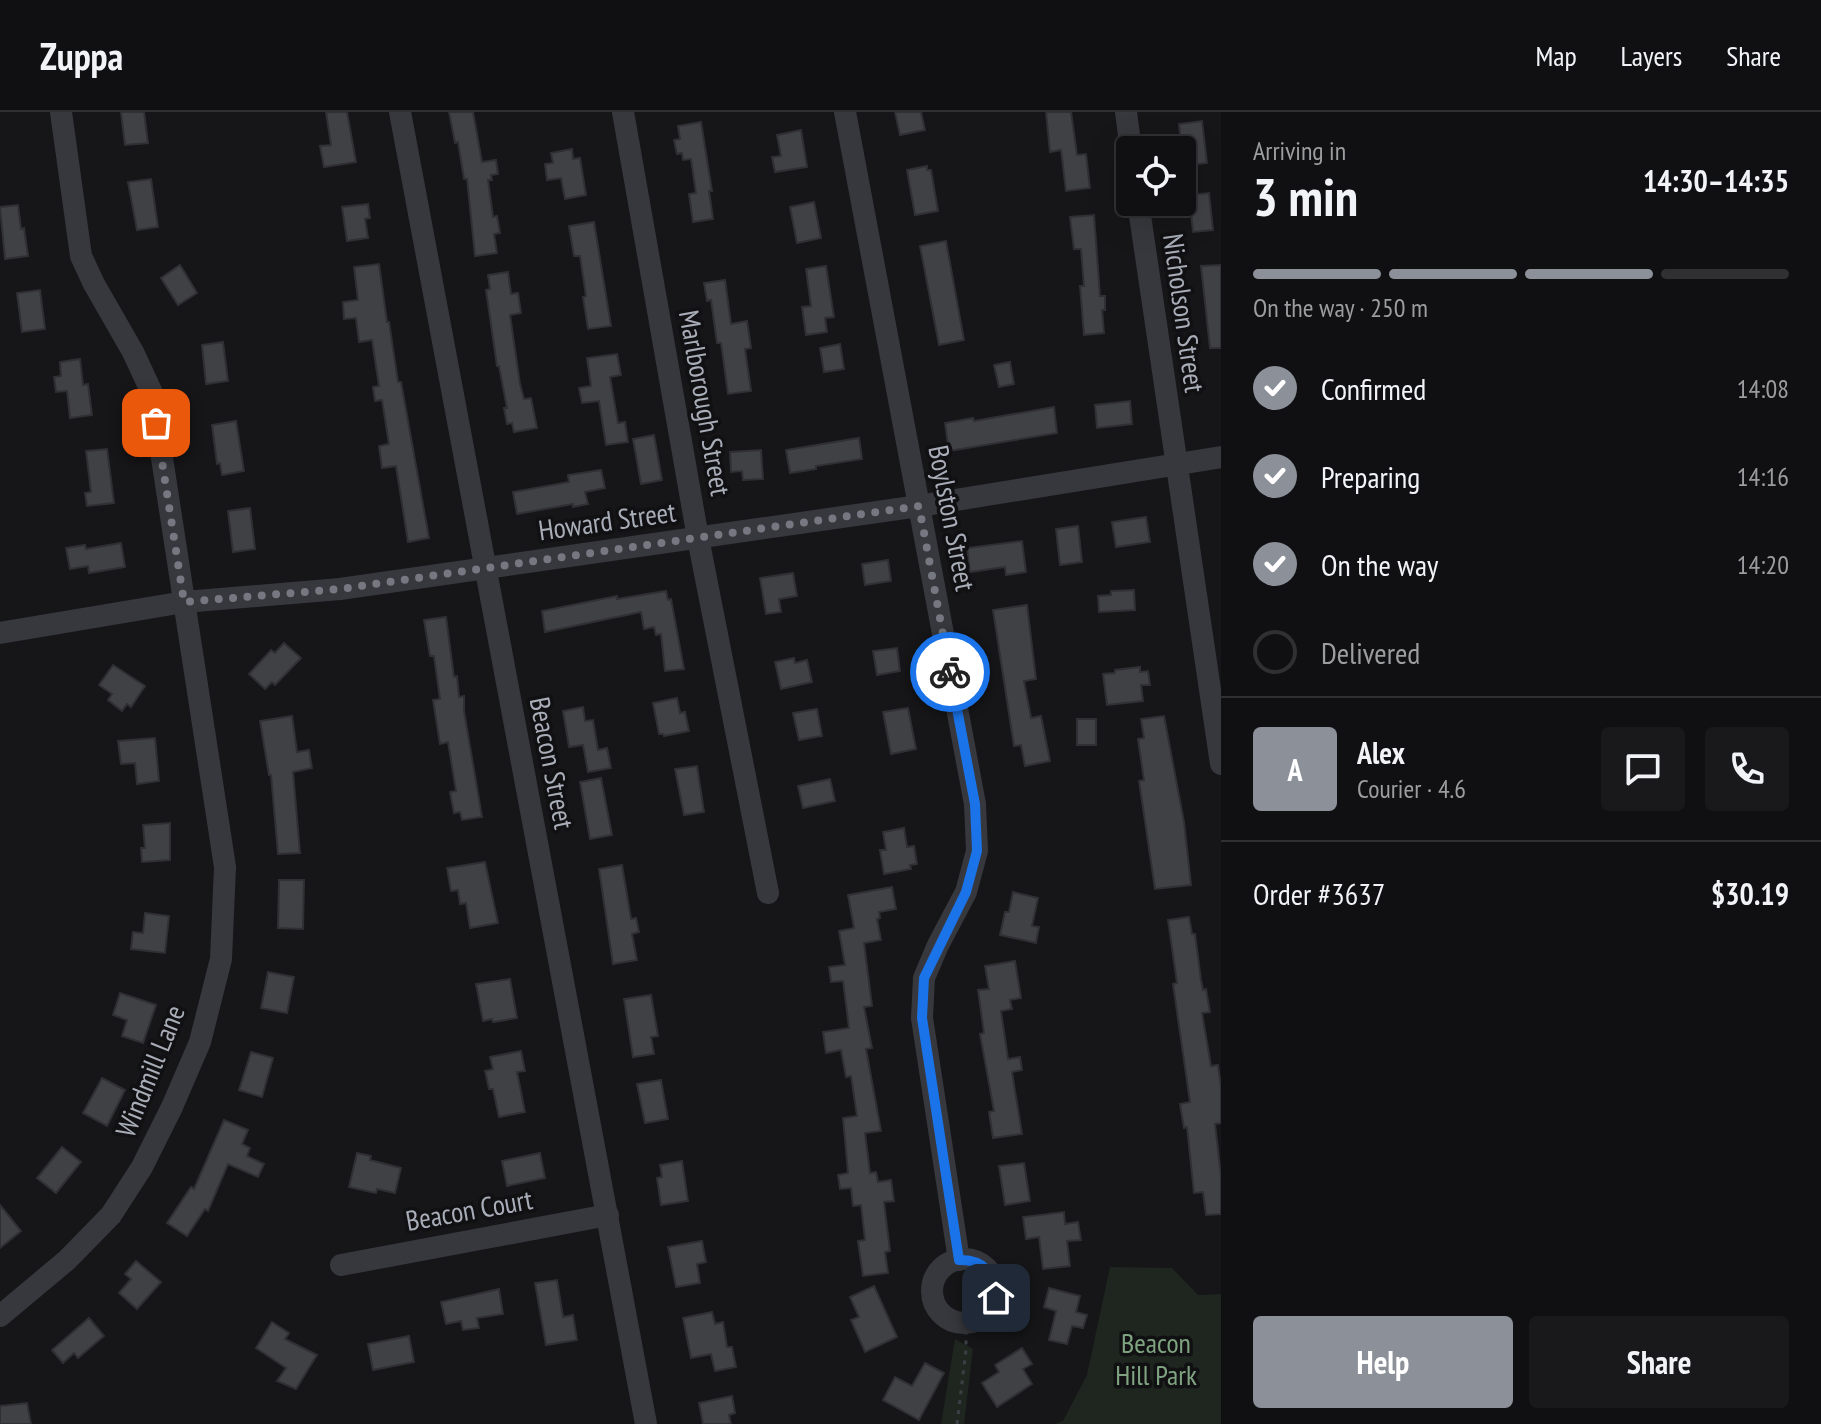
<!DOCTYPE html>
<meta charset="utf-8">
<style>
:root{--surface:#101012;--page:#19191b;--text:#f1f3f6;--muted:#9c9d9f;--line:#303032;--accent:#8c9099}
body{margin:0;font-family:"PT Sans Narrow",sans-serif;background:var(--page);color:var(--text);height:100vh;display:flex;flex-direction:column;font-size:30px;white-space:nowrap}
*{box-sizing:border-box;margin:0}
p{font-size:26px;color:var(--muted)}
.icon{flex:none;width:44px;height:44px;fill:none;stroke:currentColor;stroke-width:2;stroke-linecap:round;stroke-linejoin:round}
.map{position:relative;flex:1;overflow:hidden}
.sheet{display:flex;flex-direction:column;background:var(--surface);width:600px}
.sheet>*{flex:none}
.controls{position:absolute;left:1116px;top:24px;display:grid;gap:16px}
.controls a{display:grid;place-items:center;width:80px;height:80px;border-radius:8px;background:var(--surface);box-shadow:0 8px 32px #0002,0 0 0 2px var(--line);font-size:40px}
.pin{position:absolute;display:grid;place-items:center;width:68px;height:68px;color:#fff;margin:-34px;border-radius:16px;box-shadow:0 4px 12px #0006}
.courier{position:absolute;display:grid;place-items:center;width:80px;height:80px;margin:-40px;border:6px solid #1a73e8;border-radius:50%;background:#fff;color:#222;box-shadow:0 2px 10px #0007}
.overview em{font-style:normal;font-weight:700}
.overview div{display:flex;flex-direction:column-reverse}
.overview{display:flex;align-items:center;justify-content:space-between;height:136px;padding:0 32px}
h1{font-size:52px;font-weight:700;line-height:60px}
.bar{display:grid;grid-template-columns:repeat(4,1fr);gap:12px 8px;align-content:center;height:96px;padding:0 32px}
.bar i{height:10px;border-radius:6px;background:var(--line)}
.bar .selected{background:var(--accent)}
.bar p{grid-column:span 4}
.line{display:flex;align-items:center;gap:20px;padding:0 32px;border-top:2px solid var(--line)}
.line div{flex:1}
.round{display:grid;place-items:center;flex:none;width:84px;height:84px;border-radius:8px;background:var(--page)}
ol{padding:0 32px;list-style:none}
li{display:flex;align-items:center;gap:24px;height:88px}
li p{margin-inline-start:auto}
li .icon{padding:8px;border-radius:50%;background:var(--accent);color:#fff;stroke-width:4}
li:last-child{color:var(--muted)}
li i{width:44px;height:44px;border:4px solid var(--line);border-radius:50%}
.button{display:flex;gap:16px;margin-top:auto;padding:16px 32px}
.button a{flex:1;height:92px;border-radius:8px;background:var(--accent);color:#fff;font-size:32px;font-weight:700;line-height:92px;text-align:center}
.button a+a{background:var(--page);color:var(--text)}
header{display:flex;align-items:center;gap:48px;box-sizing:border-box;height:112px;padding:0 40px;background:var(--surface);border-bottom:2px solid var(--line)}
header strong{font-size:38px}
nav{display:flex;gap:44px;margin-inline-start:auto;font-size:28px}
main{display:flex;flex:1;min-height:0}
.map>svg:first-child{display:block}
</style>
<header>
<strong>Zuppa</strong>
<nav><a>Map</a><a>Layers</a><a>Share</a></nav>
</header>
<main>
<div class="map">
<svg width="1221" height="1312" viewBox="0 0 1221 1312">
<rect width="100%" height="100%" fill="#161618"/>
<!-- green -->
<g fill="#1e261f">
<polygon points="1110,1155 1172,1156 1198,1183 1221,1182 1221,1312 1054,1312 1063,1309 1087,1263"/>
<polygon points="955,1227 973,1237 964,1312 941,1312"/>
</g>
<!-- building -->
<g fill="#404145" stroke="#303034" stroke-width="2">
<polygon points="121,0 144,0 148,31 125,33"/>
<polygon points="326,0 347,0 356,50 324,55 320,34 331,33"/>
<polygon points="449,0 473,0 482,50 496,48 498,62 491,63 492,68 488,68 493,105 497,104 500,121 494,122 497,141 475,144 467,67 464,67 458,30 455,31"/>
<polygon points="895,0 921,0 925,18 900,23"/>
<polygon points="1046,0 1071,0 1077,43 1086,42 1090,76 1066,79 1061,38 1050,40"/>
<polygon points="1202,9 1207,51 1183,54 1179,12"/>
<polygon points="701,10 712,79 709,79 713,107 693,110 689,82 696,81 691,47 683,48 682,41 677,42 674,28 680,27 678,14"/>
<polygon points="801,18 807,55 775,60 772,45 781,44 777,23"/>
<polygon points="572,37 573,47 580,46 586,83 565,87 561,66 547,68 545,52 553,51 551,41"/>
<polygon points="927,54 927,58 931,58 938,99 915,103 907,58"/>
<polygon points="151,67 158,115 137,118 128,70"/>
<polygon points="1209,81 1213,118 1193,120 1189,83"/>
<polygon points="814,90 821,126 797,131 790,95"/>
<polygon points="368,92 370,106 365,107 368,126 347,129 342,95"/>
<polygon points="18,93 21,117 24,116 28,144 5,147 0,95"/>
<polygon points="1094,103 1100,184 1105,184 1105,198 1102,198 1104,221 1084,223 1080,174 1084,174 1081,137 1074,137 1070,105"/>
<polygon points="594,110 611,214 588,217 583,185 586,184 580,144 574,144 569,114"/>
<polygon points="946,129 964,228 939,233 920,134"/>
<polygon points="379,152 387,210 389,210 398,270 401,270 429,426 408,430 396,354 382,356 379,334 389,332 382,288 375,289 373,275 379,274 372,228 359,230 356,206 344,207 343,190 358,188 354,155"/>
<polygon points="180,153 197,181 178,193 161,166"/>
<polygon points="1221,153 1221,236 1210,236 1201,154"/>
<polygon points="826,154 834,205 825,206 827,220 806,223 802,195 811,194 806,157"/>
<polygon points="508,160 511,182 518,181 521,201 510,203 520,272 524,287 531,286 537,316 514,320 512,311 507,312 504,296 507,296 499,254 497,254 486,178 490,177 488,163"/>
<polygon points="725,168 731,212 747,209 751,236 745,237 751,279 728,282 721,231 717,231 711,188 707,189 704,171"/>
<polygon points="40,178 45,217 22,220 17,181"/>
<polygon points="223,230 228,269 206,272 202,233"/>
<polygon points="840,232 844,257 824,260 820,236"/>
<polygon points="617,242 621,263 610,265 618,311 625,310 628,330 606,333 599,289 582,291 579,276 591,274 587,246"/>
<polygon points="80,247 83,273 88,272 92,303 70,306 67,279 56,280 54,265 61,264 60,250"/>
<polygon points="1010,250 1014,272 999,275 994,253"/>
<polygon points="1130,289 1132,312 1097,316 1095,293"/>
<polygon points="1054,295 1057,321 949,339 945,311 973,306 974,309"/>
<polygon points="236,309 244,359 222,363 220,351 217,352 212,313"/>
<polygon points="654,323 662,368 641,372 633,327"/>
<polygon points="859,326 862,347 816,354 816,357 790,361 786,338"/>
<polygon points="107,337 114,391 87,394 85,381 91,380 86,339"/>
<polygon points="761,338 763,367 743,368 742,359 731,360 730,340"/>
<polygon points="601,358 605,376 585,380 588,392 573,395 573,392 517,402 513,380 569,370 568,363"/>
<polygon points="250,396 255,437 233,440 228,399"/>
<polygon points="1146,405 1150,430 1116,435 1112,410"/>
<polygon points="1078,414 1082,450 1060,453 1056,417"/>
<polygon points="1022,429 1026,460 1006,463 1005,455 970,460 967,436"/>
<polygon points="121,431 125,455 89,461 88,454 70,457 66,436 85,433 86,437"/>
<polygon points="888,448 891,469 865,473 862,452"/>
<polygon points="793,461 797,484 779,487 781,500 766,502 760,466"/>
<polygon points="1134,478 1135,498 1099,500 1098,484 1111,483 1111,479"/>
<polygon points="666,479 668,488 671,487 684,557 665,559 661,522 656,523 654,515 644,517 641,500 545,520 542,499 617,484 617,487"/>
<polygon points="1027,493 1036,567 1024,569 1031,606 1041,604 1050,649 1025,654 1021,633 1014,634 993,498"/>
<polygon points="446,505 454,565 457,564 459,585 464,584 464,599 482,705 462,708 460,700 454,701 452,691 450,680 456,679 448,630 440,632 433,588 440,587 434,544 430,544 424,508"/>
<polygon points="284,531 301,546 275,573 272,570 265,577 249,562 271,538 275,541"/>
<polygon points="897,536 900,559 877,563 873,539"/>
<polygon points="794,546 795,551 807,548 812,570 781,577 775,550"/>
<polygon points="113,553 145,574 131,595 127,592 122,599 108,588 112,582 99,573"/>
<polygon points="1140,555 1140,560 1148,559 1150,573 1141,573 1143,589 1107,593 1103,562 1115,561 1115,558"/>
<polygon points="677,586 680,601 685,600 689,619 664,624 663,622 659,622 653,591"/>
<polygon points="583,595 585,609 593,608 598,638 607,636 611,656 588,660 583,633 569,635 563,599"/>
<polygon points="908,596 916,637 891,642 883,600"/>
<polygon points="817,597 822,624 799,628 793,601"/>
<polygon points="292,604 297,640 309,638 312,656 293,660 300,741 278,742 271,663 269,663 260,609"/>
<polygon points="1164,604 1184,710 1191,773 1155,777 1139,669 1144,668 1138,627 1144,626 1141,607"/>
<rect x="1077" y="607" width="19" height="26"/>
<polygon points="155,626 159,669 137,672 135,651 121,652 118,629"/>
<polygon points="697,654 704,700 684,703 675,657"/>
<polygon points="601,666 612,723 590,727 580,670"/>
<polygon points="830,667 835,689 803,696 798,674"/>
<polygon points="170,711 170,748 142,750 141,736 145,736 143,713"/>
<polygon points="904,716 907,735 914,734 917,752 910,753 911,757 884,762 880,738 886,738 883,720"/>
<polygon points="485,750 498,811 470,816 466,791 460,792 458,778 451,779 447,756"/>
<polygon points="622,753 631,807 636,806 639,820 632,822 637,848 613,852 599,757"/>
<polygon points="279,768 304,768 303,817 278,816"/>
<polygon points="892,775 896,797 879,800 880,806 877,807 881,828 864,831 872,894 864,895 872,936 866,937 881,1019 865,1021 870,1061 876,1060 878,1070 891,1068 894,1089 884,1090 890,1139 885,1140 888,1161 863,1164 858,1129 865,1128 861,1093 853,1094 851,1076 840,1077 838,1063 848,1061 843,1006 857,1004 851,964 846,965 841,938 826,941 823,920 849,916 843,869 831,870 829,855 845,853 839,819 854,816 848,783"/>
<polygon points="1013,780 1038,786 1032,814 1039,815 1036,831 1000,823 1005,800 1009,800"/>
<polygon points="145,801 169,804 165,841 131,837 133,820 143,821"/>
<polygon points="1189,805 1192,822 1195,822 1201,868 1203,878 1206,877 1210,900 1202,901 1211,954 1218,953 1221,975 1221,1011 1215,1012 1221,1064 1221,1102 1206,1103 1203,1080 1194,1081 1187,1015 1184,1016 1180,992 1190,990 1173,872 1177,871 1168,808"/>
<polygon points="1015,849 1021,886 1010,888 1012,897 1001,899 1008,947 1020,945 1022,958 1012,960 1022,1022 993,1026 989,1000 994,999 980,922 984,921 978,878 989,877 985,854"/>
<polygon points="268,860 294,865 287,901 261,896"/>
<polygon points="510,867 517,906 493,910 492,907 483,909 476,872"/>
<polygon points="120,881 156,893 143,931 122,924 127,908 113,903"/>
<polygon points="651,883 658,924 651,925 654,942 633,945 624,887"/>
<polygon points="521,939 525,959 517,960 525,1000 499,1005 493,977 489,977 485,959 493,957 490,945"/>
<polygon points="251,940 273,946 262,985 239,978"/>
<polygon points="102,966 125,978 107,1014 83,1001"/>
<polygon points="661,968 668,1007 645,1011 637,972"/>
<polygon points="224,1008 248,1018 242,1032 250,1036 247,1044 264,1052 258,1065 228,1052 208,1099 205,1097 187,1124 167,1111 191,1075 194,1077"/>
<polygon points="62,1035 81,1050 56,1081 37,1066"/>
<polygon points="357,1041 371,1044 370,1048 401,1056 395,1081 377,1077 376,1081 349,1075"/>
<polygon points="540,1041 545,1066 507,1074 502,1049"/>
<polygon points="682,1049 688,1089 661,1093 657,1066 662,1065 660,1053"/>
<polygon points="1024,1051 1030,1089 1005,1093 999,1054"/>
<polygon points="0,1093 21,1119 0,1136"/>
<polygon points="1064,1100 1065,1112 1078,1110 1081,1128 1067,1129 1070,1154 1043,1157 1039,1125 1026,1127 1023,1105"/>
<polygon points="702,1129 706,1150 697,1152 700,1171 676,1175 668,1135"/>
<polygon points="136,1149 161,1170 137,1197 119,1181 131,1167 125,1162"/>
<polygon points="557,1168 563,1205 573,1203 577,1228 546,1233 535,1171"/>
<polygon points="874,1174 897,1225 865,1240 851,1208 859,1205 850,1185"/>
<polygon points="1049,1176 1080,1184 1076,1200 1087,1203 1083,1216 1072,1214 1067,1232 1049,1228 1056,1199 1044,1195"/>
<polygon points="499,1177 503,1202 477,1206 479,1216 463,1218 461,1209 446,1212 441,1190"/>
<polygon points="712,1200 715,1212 723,1210 727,1235 732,1235 736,1255 715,1259 711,1242 691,1246 683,1206"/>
<polygon points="89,1206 104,1224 78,1246 74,1241 63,1251 52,1238"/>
<polygon points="272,1210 289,1221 285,1227 317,1243 296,1277 277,1269 286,1256 256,1236"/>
<polygon points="409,1224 414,1250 373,1258 368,1232"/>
<polygon points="1022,1236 1032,1252 1023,1257 1032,1272 997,1295 982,1271 999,1260 995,1253"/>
<polygon points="925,1251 944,1261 919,1308 883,1288 895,1265 912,1274"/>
<polygon points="732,1284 735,1301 729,1303 731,1312 703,1312 699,1291"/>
<polygon points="27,1291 31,1312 0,1312 0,1294"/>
</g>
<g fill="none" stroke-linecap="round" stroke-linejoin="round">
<!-- path -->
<polyline stroke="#3d3f44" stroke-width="3" stroke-dasharray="4 6" stroke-linecap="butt" points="957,1312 966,1238 966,1212"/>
<!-- minor -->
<g stroke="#37383d" stroke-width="22">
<polyline points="400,0 646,1312"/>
<polyline points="623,0 698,426 768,781"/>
<polyline points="845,0 975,692 977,739 966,780 938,833 924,866 922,906 959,1148"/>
<polyline points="1126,0 1131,38"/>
<polyline points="1138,90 1221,652"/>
<polyline points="0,521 184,490 340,477 919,394 1221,345"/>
<circle cx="964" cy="1179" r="32"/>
<polyline points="341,1153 608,1103"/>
<polyline points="0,1204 67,1148 111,1103 142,1055 172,995 200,930 221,847 225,755 152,281 133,240 94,172 81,144 61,0"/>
</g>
</g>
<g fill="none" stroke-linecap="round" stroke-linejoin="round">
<!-- done -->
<polyline stroke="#757880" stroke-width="8" stroke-dasharray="0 14.4" points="156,311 184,490 340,477 919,394 950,560"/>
<!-- route -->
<path stroke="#1a73e8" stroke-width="10" d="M 950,560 L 975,692 L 977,739 L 966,780 L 924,866 L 922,906 L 959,1148 C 983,1147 997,1162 996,1186"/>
</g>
<g text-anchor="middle" stroke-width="7" stroke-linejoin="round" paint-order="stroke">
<!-- street labels -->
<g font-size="28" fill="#a8adb8" stroke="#111113">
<text transform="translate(1184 201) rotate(82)" y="10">Nicholson Street</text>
<text transform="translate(705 291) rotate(80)" y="10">Marlborough Street</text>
<text transform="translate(952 406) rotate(79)" y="10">Boylston Street</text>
<text transform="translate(607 409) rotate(-8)" y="10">Howard Street</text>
<text transform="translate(552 651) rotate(79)" y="10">Beacon Street</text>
<text transform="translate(150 959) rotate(-68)" y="10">Windmill Lane</text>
<text transform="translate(469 1098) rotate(-10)" y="10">Beacon Court</text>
</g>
<!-- park labels -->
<g font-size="28" fill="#7fa381" stroke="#111113">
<text x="1156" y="1241">Beacon<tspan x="1156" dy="32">Hill Park</tspan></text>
</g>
</g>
</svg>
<div class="controls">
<a><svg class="icon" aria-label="locate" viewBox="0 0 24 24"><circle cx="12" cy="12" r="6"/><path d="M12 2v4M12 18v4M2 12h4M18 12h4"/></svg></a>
</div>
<div class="pin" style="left:156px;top:311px;background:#ea580c"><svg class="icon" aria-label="bag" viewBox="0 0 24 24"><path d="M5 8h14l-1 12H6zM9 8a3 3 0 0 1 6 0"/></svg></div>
<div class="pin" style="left:996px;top:1186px;background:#1f2937"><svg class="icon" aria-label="home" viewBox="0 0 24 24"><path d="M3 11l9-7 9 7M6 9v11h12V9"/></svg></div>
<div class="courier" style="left:950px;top:560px"><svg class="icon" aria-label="bike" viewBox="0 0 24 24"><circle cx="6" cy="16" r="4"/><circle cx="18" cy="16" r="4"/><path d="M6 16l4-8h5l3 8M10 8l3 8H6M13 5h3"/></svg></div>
</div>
<section class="sheet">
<div class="overview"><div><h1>3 min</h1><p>Arriving in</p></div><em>14:30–14:35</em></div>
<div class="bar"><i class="selected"></i><i class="selected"></i><i class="selected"></i><i></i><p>On the way · 250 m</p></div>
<ol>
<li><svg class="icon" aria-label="check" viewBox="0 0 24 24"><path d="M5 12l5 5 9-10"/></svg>Confirmed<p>14:08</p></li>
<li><svg class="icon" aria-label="check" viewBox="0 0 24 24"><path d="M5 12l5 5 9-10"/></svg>Preparing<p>14:16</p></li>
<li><svg class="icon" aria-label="check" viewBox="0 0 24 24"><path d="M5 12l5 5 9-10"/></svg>On the way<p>14:20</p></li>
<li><i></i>Delivered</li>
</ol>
<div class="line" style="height:144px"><b class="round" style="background:var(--accent);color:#fff">A</b><div><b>Alex</b><p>Courier · 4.6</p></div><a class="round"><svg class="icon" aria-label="chat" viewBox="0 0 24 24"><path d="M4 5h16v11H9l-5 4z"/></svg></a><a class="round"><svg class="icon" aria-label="phone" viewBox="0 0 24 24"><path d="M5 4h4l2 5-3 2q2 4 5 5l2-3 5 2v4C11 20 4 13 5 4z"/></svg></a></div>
<div class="line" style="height:104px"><div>Order #3637</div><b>$30.19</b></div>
<div class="button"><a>Help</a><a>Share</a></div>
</section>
</main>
